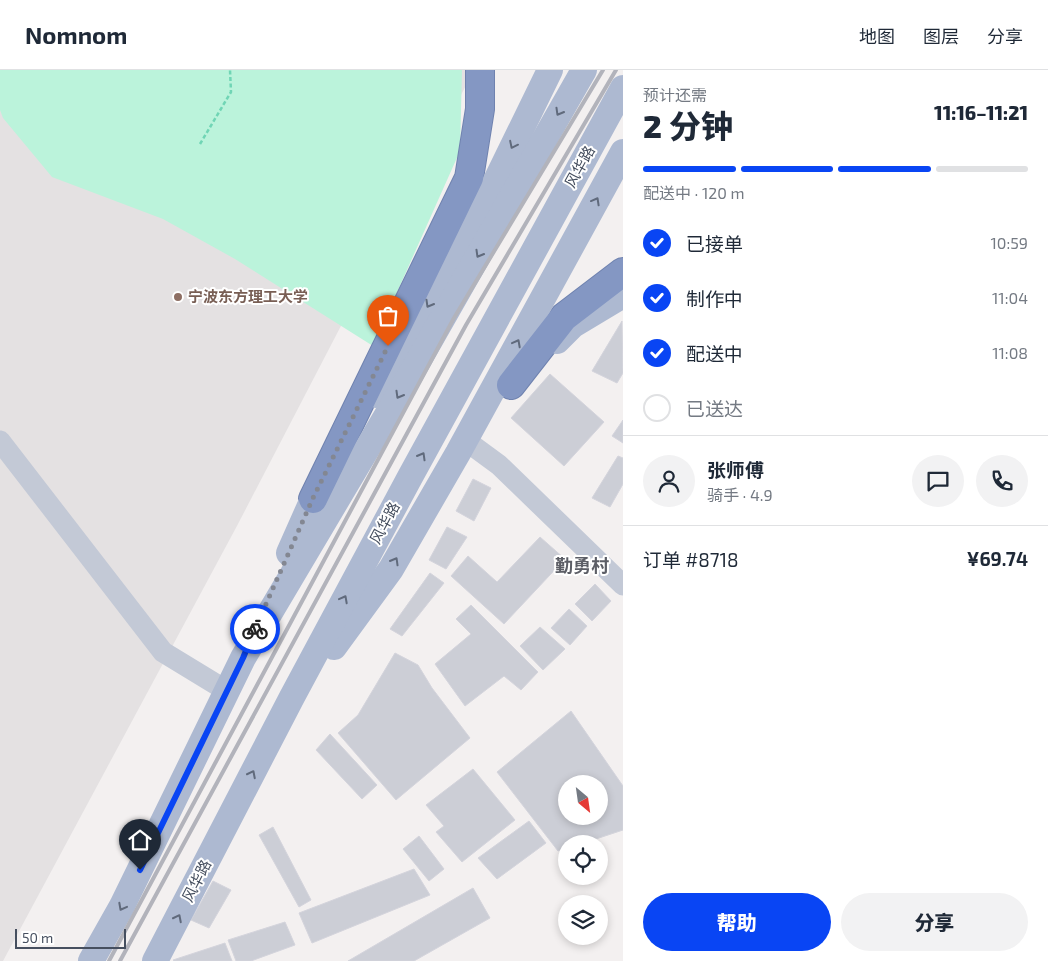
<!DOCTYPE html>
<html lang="zh">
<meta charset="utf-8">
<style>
:root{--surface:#fff;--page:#f2f2f3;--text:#1f2937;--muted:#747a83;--line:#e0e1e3;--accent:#0945f4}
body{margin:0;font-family:"Exo 2","Noto Sans SC",sans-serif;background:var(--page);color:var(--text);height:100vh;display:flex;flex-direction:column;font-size:19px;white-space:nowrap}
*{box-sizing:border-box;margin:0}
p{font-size:16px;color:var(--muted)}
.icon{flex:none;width:28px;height:28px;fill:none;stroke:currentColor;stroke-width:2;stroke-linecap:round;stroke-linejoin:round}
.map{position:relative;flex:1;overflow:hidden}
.drawer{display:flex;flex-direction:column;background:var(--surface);width:425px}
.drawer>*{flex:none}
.needle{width:32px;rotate:151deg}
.tools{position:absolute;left:558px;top:705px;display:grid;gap:10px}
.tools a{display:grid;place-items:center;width:50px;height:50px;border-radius:50%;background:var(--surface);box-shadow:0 2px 8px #0003;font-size:25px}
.scale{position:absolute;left:15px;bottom:12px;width:111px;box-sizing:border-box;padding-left:5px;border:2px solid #464f5f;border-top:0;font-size:14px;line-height:18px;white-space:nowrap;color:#464f5f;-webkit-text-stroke:4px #fff;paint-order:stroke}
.pin{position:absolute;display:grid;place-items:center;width:42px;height:42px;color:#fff;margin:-51px -21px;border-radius:50% 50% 50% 0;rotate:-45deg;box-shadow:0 0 5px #0007}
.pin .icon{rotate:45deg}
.courier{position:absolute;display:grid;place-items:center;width:50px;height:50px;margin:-25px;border:4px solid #0945f4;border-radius:50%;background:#fff;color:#222;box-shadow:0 1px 6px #0007}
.overview em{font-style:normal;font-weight:800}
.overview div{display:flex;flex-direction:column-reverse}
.overview{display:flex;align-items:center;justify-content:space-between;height:85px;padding:0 20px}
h1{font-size:32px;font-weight:800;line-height:38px}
.bar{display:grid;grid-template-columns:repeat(4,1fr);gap:8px 5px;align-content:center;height:60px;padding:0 20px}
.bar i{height:6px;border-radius:4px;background:var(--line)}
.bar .active{background:var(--accent)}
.bar p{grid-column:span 4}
.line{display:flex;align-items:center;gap:12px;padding:0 20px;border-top:1px solid var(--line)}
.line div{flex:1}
.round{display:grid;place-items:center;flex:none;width:52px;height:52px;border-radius:26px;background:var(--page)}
ol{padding:0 20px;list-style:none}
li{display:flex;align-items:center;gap:15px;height:55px}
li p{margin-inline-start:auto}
li .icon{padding:5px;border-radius:50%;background:var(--accent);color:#fff;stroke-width:4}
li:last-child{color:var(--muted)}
li i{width:28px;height:28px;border:2px solid var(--line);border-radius:50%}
.button{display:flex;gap:10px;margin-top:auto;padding:10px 20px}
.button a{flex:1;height:58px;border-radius:30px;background:var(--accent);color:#fff;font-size:20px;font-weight:800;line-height:58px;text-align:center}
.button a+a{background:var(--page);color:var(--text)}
header{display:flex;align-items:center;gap:30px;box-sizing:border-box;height:70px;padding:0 25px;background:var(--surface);border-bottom:1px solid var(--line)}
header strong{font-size:24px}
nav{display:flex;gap:28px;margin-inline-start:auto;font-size:18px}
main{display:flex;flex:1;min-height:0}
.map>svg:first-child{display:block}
</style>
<header>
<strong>Nomnom</strong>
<nav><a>地图</a><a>图层</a><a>分享</a></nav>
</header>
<main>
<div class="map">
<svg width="623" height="891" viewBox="0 0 623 891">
<rect width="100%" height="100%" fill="#f3f0f0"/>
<!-- education -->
<polygon fill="#e4e1e2" points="0,0 474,0 238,454 3,891 0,891"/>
<!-- green -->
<polygon fill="#bbf3db" points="0,0 462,0 460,81 373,276 235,189 163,149 52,107 3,48 0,40"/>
<!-- building -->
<g fill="#ccced6" stroke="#d4d4dc" fill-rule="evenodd">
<polygon points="622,251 623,303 617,313 592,301"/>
<polygon points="550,304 604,352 564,396 511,348"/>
<polygon points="623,350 623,373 612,366"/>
<polygon points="618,386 623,388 623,414 610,437 592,428"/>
<polygon points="473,409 491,418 474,451 456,441"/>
<polygon points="447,457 467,467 446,499 429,490"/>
<polygon points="540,467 565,489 504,554 451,506 468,486 497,512"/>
<polygon points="430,503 444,513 402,566 390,559"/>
<polygon points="595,514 611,531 592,551 575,534"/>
<polygon points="471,535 538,602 521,620 504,606 465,636 435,594 471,564 456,549"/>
<polygon points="569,539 587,556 570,575 551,558"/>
<polygon points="540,557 565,579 543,600 520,576"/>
<polygon points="395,583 418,595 432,618 470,668 396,730 338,663 358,645"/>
<path d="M 571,641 L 623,716 L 623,760 L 581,774 L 566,774 L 566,778 L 558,781 L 497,702 ZM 566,714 L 599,714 L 599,746 L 566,746 Z"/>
<polygon points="330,664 377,715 362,729 316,680"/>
<polygon points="473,699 515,750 462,792 436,762 444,756 426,735"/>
<polygon points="529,751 546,773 497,809 478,788"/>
<polygon points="273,757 311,830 299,837 259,765"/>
<polygon points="419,766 444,799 429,811 403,779"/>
<polygon points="414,799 430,825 312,873 299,843"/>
<polygon points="213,811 231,820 209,858 191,850"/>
<polygon points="473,818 490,848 414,891 348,891"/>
<polygon points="285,852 295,875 251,891 236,891 228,870"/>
<polygon points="225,873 232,891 174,891 173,890"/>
</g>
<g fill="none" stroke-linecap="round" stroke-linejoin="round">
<defs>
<g id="highway">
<polyline points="511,315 564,247 623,202"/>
<polyline points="313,429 469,108 480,39 480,0"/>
</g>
</defs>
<!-- highway casing -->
<use href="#highway" stroke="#6f82af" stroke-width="30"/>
<!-- path -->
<polyline stroke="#70d5b5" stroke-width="2.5" stroke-dasharray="4 2.5" stroke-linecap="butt" points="200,74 231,22 230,0"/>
<!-- minor -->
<g stroke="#c3c9d6" stroke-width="21">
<polyline points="465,370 499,395 623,515"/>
<polyline points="0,371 163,582 227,621"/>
</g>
<!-- major -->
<g stroke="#adb9d1" stroke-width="26">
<polyline points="557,271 573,255 623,225"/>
<polyline points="376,325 434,225 488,127 550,0"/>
<polyline points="289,483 313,429 324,410"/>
<polyline points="334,577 391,499 458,383 623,82"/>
<polyline points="91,891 122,836 243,588 396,330 584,0"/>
<polyline points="155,891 292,627 410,407 623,18"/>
</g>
<!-- highway -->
<use href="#highway" stroke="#8497c3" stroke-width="28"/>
<!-- rail -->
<g stroke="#b2b3bb" stroke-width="4">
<polyline points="109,891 454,248 603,0"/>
<polyline points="120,891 466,255 616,0"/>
</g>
</g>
<!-- one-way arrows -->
<defs><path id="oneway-chevron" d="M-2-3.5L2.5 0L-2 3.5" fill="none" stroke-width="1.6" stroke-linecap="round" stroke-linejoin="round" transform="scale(1.25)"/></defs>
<g stroke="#606a7c">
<use href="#oneway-chevron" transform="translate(559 42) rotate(120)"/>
<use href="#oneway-chevron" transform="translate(513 75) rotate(116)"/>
<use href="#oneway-chevron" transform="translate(596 131) rotate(-61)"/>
<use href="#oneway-chevron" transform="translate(479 184) rotate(120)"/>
<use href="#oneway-chevron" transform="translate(429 234) rotate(120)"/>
<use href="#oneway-chevron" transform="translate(517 273) rotate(-62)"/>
<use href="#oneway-chevron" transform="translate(399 325) rotate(120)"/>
<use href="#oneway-chevron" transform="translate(422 386) rotate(-60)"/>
<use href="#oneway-chevron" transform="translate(395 491) rotate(-60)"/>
<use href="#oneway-chevron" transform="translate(344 529) rotate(-62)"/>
<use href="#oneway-chevron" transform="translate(252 704) rotate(-63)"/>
<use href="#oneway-chevron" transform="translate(122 837) rotate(118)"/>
<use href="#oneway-chevron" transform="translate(178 848) rotate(-63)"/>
</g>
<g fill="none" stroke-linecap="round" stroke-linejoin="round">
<!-- done -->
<polyline stroke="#838792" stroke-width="5" stroke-dasharray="0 9" points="255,559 313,428 388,276"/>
<!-- route -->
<polyline stroke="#0945f4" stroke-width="6" points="140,800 243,588 255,559"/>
</g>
<!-- markers -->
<circle fill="#8d6e63" stroke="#fff" stroke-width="2" cx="178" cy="227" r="5"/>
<g text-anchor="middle" stroke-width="4" stroke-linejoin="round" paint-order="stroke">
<!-- street labels -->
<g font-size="15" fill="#464f5f" stroke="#fff">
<text transform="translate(580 97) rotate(-61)" y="5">风华路</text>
<text transform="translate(385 453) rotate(-62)" y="5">风华路</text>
<text transform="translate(197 811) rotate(-63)" y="5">风华路</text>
</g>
<!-- education labels -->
<g font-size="15" font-weight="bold" fill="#785e54" stroke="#fff" text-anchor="start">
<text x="188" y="232">宁波东方理工大学</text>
</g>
<!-- quarter labels -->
<g font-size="18" font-weight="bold" fill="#5c5e66" stroke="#fff">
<text x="582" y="502">勤勇村</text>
</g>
</g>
</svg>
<div class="tools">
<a><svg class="needle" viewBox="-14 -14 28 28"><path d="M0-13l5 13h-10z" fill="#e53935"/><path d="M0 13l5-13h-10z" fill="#747a83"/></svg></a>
<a><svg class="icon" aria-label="locate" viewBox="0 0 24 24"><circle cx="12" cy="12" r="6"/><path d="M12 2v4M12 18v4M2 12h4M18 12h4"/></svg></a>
<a><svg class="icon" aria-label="layers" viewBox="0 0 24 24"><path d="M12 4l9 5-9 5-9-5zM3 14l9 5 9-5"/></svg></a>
</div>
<div class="scale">50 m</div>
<div class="pin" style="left:388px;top:276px;background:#ea580c"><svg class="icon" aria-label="bag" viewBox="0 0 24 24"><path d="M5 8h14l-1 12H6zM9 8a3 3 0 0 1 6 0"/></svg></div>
<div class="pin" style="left:140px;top:800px;background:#1f2937"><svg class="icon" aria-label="home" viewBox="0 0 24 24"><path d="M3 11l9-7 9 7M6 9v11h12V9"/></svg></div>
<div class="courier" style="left:255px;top:559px"><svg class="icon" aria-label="bike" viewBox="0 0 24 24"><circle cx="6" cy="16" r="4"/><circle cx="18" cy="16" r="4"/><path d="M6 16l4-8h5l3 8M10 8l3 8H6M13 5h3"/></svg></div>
</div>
<section class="drawer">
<div class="overview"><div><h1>2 分钟</h1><p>预计还需</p></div><em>11:16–11:21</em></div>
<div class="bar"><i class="active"></i><i class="active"></i><i class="active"></i><i></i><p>配送中 · 120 m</p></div>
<ol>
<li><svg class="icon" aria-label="check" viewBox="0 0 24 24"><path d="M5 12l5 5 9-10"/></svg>已接单<p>10:59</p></li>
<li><svg class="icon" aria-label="check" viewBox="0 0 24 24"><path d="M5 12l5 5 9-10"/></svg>制作中<p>11:04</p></li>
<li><svg class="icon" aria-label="check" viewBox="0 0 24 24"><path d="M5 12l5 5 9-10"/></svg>配送中<p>11:08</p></li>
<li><i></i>已送达</li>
</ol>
<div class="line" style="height:90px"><a class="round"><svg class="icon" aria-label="person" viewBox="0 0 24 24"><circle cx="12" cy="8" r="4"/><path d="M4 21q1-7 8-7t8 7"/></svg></a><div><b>张师傅</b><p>骑手 · 4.9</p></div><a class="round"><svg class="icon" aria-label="chat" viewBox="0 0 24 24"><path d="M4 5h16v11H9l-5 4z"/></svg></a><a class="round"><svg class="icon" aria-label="phone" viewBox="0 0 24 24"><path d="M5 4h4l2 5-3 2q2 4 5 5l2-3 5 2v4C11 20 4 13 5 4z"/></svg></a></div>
<div class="line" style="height:65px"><div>订单 #8718</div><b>¥69.74</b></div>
<div class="button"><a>帮助</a><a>分享</a></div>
</section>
</main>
